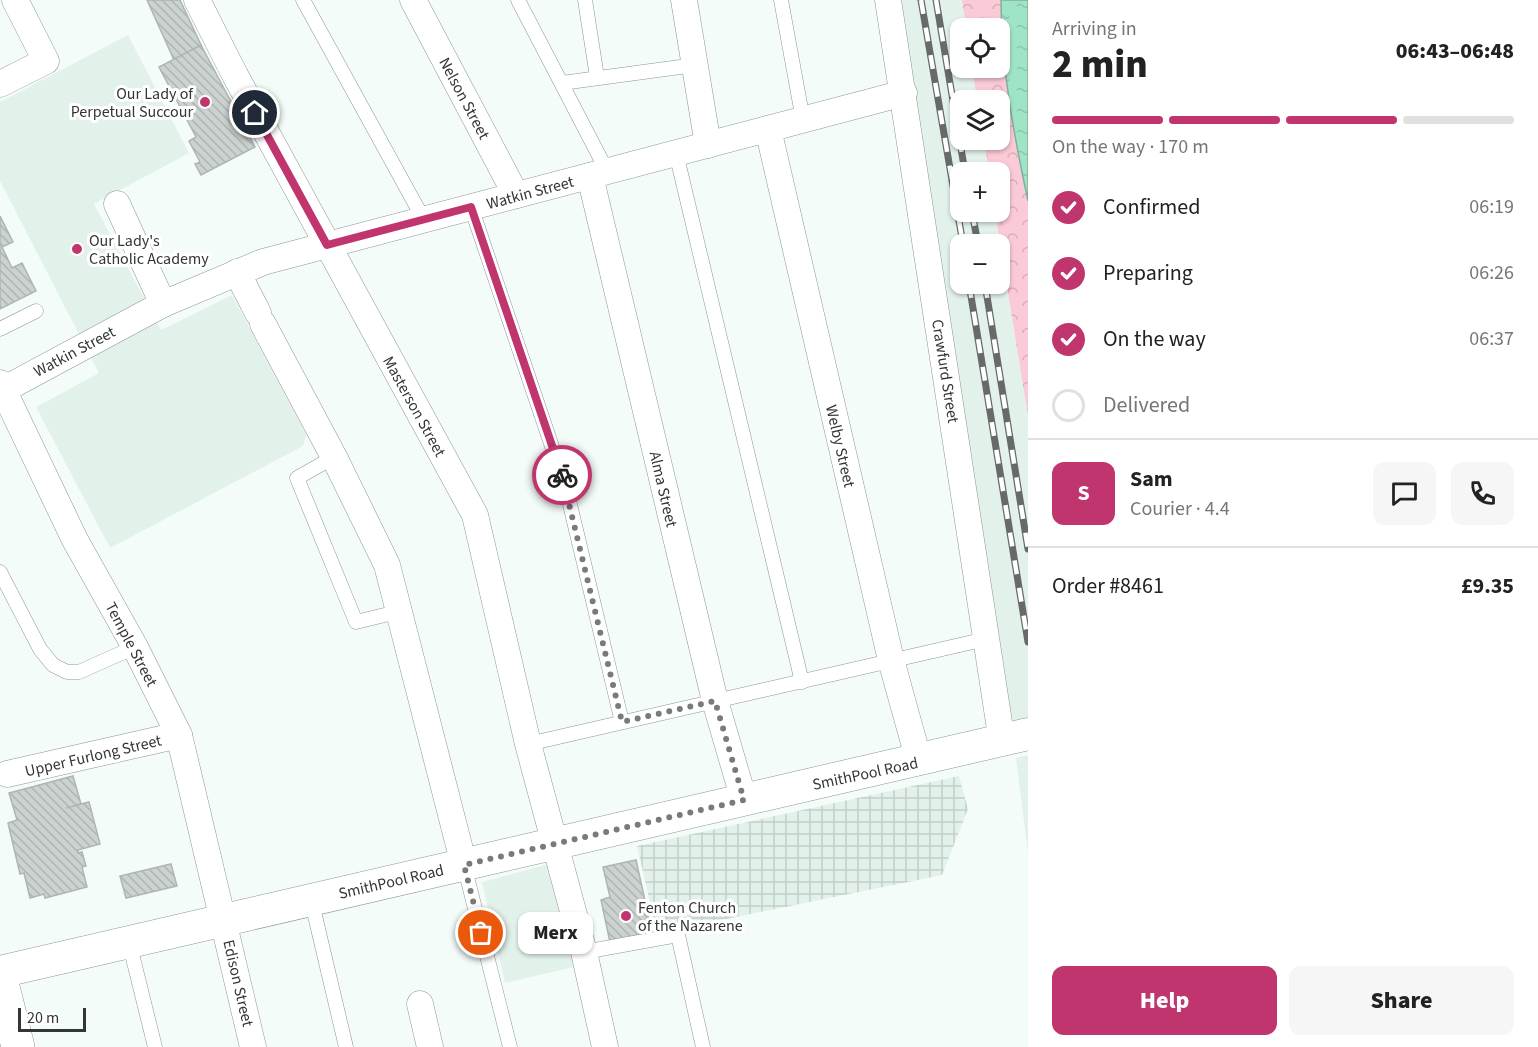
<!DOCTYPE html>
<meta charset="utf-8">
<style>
:root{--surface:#fff;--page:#f6f6f6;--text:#222;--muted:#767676;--line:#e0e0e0;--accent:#c0356d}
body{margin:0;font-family:"Source Sans 3",sans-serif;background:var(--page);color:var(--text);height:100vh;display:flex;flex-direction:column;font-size:22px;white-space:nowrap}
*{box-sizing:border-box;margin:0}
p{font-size:20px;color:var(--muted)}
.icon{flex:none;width:33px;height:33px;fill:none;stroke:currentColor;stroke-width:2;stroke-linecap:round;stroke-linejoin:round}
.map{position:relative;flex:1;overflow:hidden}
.details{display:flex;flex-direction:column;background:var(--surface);width:510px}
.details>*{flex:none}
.tools{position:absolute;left:950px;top:18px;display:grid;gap:12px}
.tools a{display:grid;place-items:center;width:60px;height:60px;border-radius:12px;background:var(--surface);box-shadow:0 2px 4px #0004;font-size:30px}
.scale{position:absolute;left:18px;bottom:15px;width:68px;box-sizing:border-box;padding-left:6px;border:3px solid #333635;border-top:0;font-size:16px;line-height:21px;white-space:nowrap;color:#333635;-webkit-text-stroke:4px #fff;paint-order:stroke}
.pin{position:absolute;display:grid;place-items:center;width:51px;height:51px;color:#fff;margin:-26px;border:3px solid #fff;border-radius:50%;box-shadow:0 2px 6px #0007}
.courier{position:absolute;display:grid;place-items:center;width:60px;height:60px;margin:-30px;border:4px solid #c0356d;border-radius:50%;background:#fff;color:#222;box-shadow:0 2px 8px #0007}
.bubble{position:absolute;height:42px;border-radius:12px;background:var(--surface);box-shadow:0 2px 4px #0004;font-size:20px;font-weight:800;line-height:42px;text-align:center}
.summary em{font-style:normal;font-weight:800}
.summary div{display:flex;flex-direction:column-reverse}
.summary{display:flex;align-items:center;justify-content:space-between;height:102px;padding:0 24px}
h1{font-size:39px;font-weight:800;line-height:45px}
.bar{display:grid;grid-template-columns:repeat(4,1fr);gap:9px 6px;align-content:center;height:72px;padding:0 24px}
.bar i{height:8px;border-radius:4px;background:var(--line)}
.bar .on{background:var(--accent)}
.bar p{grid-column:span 4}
.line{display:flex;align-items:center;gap:15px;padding:0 24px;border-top:2px solid var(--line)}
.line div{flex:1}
.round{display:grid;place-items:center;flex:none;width:63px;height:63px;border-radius:12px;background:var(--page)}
ol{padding:0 24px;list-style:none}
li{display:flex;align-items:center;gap:18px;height:66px}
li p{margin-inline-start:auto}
li .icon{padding:6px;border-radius:50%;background:var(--accent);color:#fff;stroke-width:4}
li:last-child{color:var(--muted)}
li i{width:33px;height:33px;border:3px solid var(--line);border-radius:50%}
.primary-button{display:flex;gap:12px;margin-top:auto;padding:12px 24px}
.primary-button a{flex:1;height:69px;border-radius:12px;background:var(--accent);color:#fff;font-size:24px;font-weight:800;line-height:69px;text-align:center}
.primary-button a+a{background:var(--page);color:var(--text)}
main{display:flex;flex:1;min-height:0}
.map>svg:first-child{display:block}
</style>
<main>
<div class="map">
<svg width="1028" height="1047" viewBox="0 0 1028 1047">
<defs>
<pattern id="industrial-grid" width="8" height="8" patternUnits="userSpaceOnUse" patternTransform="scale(1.5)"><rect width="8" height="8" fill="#e2f2ea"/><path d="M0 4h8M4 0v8" fill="none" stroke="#c2d0c9"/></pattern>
<pattern id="forest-crowns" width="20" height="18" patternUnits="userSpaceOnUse" patternTransform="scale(1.5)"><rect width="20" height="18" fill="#facad7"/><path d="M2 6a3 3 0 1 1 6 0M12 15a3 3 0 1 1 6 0" fill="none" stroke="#d7aeb9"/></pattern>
<pattern id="water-ripples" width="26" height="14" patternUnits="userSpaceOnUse" patternTransform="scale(1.5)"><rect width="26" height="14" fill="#a0e4c7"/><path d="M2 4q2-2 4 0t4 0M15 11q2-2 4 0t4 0" fill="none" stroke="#8ac4ac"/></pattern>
<pattern id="building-back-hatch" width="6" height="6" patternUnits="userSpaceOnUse" patternTransform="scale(1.5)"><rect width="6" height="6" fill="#cbd2cf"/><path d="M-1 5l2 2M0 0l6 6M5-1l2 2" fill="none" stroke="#afb5b2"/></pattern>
</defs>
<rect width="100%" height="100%" fill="#f4fcf9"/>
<!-- built -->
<g fill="#e2f2ea" fill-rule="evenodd">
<path d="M 899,0 L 962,0 L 966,28 L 960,28 L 960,68 L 972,68 L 977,100 L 960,100 L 960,140 L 984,140 L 989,172 L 960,172 L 960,212 L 995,212 L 1020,364 L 1028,416 L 1028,719 L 1011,724 L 918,111 ZM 960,244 L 999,244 L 999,284 L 960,284 Z"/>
<polygon points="128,35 189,153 94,204 161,330 232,295 306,434 303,446 110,548 36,407 99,373 0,181 0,102"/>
<polygon points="1028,755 1028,854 1016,758"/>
<polygon points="549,864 574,967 505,983 482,882"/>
</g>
<!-- industrial -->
<polygon fill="url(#industrial-grid)" points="959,776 968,809 942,875 657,933 637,846"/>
<!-- forest -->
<polygon fill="url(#forest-crowns)" points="962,0 1028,0 1028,416 995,212 999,212 999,172 989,172 984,140 999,140 999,100 977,100 972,68 999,68 999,28 966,28"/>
<!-- water -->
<path fill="url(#water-ripples)" stroke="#7fb09b" stroke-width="1.5" d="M 1001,0 L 1028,0 L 1028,201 C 1014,135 1001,68 1001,0 Z"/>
<!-- building -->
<g fill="url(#building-back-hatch)" stroke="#aeb5b2" stroke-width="1.5">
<polygon points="147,0 180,0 201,45 174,60"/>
<polygon points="201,45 255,147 201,175 195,164 200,162 189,141 196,137 159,67"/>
<polygon points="0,216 13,242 2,247 12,268 22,263 36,291 0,309"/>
<polygon points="73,776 81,804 66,808 89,802 100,844 78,850 78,853 82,852 86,866 82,867 87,887 45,898 44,894 30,898 24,873 20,874 8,823 17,820 9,793"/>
<polygon points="636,860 652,932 610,942 601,900 610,897 603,867"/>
<polygon points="171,864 177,886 126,898 120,876"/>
</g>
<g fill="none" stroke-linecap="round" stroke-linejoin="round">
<defs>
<g id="service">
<polyline points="303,0 424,220"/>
<polyline points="518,0 607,171"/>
<polyline points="585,0 597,77"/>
<polyline points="781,0 803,120"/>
<polyline points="562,83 695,65"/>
<polyline points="676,153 802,682"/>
<polyline points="471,207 566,488 622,722"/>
<polyline points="0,329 36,311"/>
<polyline points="334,457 297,478 356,622 401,611"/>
<polyline points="0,572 40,649 53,665 67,672 79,672 135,647"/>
<polyline points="528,744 986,639"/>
<polyline points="464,865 510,1047"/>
<polyline points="311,899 346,1047"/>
<polyline points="129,942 155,1047"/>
<polyline points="584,952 678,935 703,1047"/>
</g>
<g id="minor">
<polyline points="197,0 235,75 475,515 528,744 584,952 605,1047"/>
<polyline points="413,0 516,195"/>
<polyline points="684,0 708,145"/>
<polyline points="888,0 1002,742"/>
<polyline points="0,84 46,61 15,0"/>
<polyline points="768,129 891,660 919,761"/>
<polyline points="590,176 715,701 744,800"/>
<polyline points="117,204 163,304"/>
<polyline points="237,272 258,313"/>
<polyline points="263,324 334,457 387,565 464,865"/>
<polyline points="0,383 75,540 135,647 179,735 253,1047"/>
<polyline points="3,390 163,304 263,262 904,93"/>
<polyline points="7,774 179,735"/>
<polyline points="420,1004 430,1047"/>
</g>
<polyline id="tertiary" points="0,972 1028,734"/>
<polyline id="primary" points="0,975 18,1047"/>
</defs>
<!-- service casing -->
<use href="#service" stroke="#8e9592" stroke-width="15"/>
<!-- minor casing -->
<use href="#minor" stroke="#8e9592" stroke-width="27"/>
<!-- tertiary casing -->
<use href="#tertiary" stroke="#8e9592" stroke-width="33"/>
<!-- primary casing -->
<use href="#primary" stroke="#8e9592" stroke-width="34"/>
<!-- service -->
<use href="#service" stroke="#fff" stroke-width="14"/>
<!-- minor -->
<use href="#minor" stroke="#fff" stroke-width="26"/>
<!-- tertiary -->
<use href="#tertiary" stroke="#fff" stroke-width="32"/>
<!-- primary -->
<use href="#primary" stroke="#fff" stroke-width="33"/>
<defs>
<g id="rail">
<polyline points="921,0 963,244"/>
<polyline points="936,0 965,172"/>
<polyline points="972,212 978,244"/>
<polyline points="969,284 1028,642"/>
<polyline points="985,284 1028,549"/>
</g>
</defs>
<!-- rail casing -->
<use href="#rail" stroke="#666a69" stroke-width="7"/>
<!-- rail -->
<use href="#rail" stroke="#fff" stroke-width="4.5" stroke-dasharray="14" stroke-linecap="butt"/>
</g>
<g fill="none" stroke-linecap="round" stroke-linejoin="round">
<!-- done -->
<polyline stroke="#777b7a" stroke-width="6" stroke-dasharray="0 10.8" points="481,933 464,865 744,800 715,701 622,722 562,475"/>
<!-- route -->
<polyline stroke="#c0356d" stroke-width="8" points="255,113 327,245 471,207 562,475"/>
</g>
<!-- markers -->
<g fill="#c0356d" stroke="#fff" stroke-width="2">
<circle cx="205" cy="102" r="6"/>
<circle cx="77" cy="249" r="6"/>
<circle cx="626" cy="916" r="6"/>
</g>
<g text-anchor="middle" stroke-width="6" stroke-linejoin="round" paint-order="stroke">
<!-- poi labels -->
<g font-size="16" fill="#333635" stroke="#fff" text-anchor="start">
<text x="193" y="99" text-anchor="end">Our Lady of<tspan x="193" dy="18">Perpetual Succour</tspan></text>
<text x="89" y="246">Our Lady's<tspan x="89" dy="18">Catholic Academy</tspan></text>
<text x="638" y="913">Fenton Church<tspan x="638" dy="18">of the Nazarene</tspan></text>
</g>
<!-- street labels -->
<g font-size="16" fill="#333635" stroke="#fff">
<text transform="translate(465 98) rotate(62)" y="6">Nelson Street</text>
<text transform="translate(530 192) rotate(-15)" y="6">Watkin Street</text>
<text transform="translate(74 351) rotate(-28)" y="6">Watkin Street</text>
<text transform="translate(946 371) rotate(81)" y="6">Crawfurd Street</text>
<text transform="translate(415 406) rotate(61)" y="6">Masterson Street</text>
<text transform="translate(841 446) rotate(77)" y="6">Welby Street</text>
<text transform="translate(664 489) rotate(77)" y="6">Alma Street</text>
<text transform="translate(132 644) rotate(62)" y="6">Temple Street</text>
<text transform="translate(93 755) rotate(-13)" y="6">Upper Furlong Street</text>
<text transform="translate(865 773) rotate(-12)" y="6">SmithPool Road</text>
<text transform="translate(391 881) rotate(-13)" y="6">SmithPool Road</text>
<text transform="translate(239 983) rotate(77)" y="6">Edison Street</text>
</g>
</g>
</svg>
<div class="tools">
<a><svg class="icon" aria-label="locate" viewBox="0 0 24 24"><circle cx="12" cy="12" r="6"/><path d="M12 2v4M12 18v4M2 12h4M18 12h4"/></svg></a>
<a><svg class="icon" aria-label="layers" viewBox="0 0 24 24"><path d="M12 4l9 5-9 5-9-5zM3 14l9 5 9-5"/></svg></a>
<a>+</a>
<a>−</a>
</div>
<div class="scale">20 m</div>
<div class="pin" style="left:481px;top:933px;background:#ea580c"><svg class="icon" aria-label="bag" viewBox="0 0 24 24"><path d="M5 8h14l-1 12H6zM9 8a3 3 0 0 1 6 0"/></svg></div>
<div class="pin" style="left:255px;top:113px;background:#1f2937"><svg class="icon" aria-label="home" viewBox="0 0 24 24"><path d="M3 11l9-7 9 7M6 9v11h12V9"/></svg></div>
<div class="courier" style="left:562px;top:475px"><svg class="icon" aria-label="bike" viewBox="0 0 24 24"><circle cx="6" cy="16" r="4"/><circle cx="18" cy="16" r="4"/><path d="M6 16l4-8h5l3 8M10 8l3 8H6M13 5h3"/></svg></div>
<div class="bubble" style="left:518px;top:912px;width:75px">Merx</div>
</div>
<section class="details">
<div class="summary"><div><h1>2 min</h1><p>Arriving in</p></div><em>06:43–06:48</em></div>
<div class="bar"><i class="on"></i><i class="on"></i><i class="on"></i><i></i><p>On the way · 170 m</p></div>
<ol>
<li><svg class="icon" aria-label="check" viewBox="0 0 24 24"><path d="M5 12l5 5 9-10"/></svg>Confirmed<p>06:19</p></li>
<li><svg class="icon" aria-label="check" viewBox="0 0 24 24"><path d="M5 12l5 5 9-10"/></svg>Preparing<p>06:26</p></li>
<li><svg class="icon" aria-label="check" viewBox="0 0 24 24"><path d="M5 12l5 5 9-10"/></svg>On the way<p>06:37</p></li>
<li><i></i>Delivered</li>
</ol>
<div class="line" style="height:108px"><b class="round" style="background:var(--accent);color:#fff">S</b><div><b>Sam</b><p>Courier · 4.4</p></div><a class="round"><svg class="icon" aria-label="chat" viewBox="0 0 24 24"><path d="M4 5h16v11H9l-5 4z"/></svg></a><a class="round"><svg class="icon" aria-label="phone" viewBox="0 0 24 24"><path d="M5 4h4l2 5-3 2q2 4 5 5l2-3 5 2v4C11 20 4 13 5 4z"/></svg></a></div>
<div class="line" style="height:78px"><div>Order #8461</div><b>£9.35</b></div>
<div class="primary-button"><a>Help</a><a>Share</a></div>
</section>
</main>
